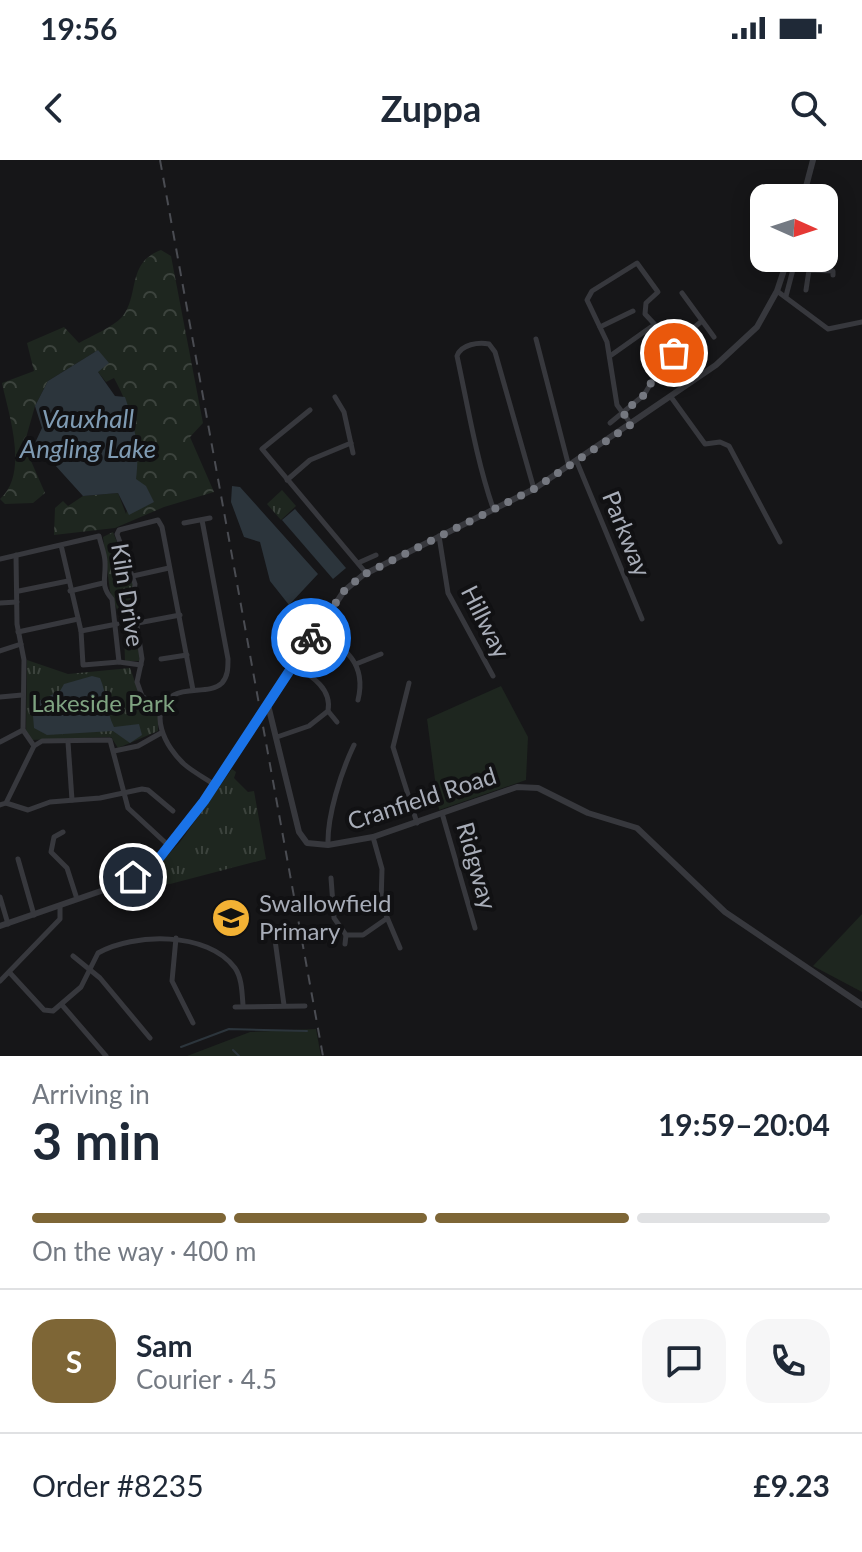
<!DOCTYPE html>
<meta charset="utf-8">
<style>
:root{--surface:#fff;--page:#f6f6f7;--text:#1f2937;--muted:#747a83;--line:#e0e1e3;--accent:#7e6636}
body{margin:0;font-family:Lato,sans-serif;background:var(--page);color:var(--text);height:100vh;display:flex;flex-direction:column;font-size:30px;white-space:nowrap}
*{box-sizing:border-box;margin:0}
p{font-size:26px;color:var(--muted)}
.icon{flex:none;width:44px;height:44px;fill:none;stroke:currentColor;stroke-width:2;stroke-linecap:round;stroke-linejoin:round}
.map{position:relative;height:896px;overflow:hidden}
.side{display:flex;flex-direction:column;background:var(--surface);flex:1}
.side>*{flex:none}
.needle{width:52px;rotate:93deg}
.controls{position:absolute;left:750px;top:24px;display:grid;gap:16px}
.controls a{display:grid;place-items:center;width:88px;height:88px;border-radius:16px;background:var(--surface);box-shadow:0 4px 20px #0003;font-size:40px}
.pin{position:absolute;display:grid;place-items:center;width:68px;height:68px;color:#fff;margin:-34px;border:4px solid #fff;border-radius:50%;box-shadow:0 2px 8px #0007}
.courier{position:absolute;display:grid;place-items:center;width:80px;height:80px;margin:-40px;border:6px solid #1a73e8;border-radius:50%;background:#fff;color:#222;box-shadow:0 2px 10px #0007}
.headline em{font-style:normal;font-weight:700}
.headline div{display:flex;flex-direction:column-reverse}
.headline{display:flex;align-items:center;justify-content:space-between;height:136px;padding:0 32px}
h1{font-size:52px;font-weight:700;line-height:60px}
.bar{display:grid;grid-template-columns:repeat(4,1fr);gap:12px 8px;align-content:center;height:96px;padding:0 32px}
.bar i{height:10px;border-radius:6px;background:var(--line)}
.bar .selected{background:var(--accent)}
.bar p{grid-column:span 4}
.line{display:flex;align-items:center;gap:20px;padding:0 32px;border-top:2px solid var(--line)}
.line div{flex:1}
.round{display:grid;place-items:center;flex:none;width:84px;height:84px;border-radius:24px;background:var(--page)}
.status{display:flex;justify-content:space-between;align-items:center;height:56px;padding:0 40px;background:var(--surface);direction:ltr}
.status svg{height:22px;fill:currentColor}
header{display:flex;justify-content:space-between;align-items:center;height:104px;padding:0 32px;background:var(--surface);font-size:36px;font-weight:700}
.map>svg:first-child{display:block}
</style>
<div class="status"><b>19:56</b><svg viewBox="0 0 49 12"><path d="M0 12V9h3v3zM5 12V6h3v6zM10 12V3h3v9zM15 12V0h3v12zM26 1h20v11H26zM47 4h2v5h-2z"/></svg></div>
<header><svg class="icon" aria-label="back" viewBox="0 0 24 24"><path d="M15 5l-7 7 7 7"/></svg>Zuppa<svg class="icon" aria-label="search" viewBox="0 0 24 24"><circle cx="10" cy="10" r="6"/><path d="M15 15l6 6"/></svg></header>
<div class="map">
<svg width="862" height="896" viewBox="0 0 862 896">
<defs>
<pattern id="forest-crowns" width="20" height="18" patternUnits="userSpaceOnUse" patternTransform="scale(2)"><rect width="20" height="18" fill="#1e261f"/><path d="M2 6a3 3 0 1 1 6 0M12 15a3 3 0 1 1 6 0" fill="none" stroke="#3c433d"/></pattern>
<pattern id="park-tufts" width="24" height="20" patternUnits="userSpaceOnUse" patternTransform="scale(2)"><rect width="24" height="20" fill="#1e261f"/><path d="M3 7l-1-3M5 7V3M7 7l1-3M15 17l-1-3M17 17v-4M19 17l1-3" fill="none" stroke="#3c433d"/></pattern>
</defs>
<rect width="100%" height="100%" fill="#161618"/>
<!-- green -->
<g fill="#1e261f">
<polygon points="501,526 528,577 526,620 439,650 427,559"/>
<polygon points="862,754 862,832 813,806"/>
<polygon points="316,869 321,896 187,896 250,872"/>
</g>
<!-- forest -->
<path fill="url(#forest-crowns)" d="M 161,90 L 171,96 L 203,263 L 190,277 L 214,332 L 164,347 L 115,368 L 54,375 L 55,348 L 63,341 L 68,346 L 83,336 L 118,333 L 126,354 C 142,299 142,270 114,218 L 106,222 L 98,212 L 98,190 L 48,221 L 35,246 L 24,285 L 45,333 L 33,343 L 5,344 L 0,339 C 29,313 9,256 2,223 L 34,211 L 27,183 L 64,167 L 79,183 C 91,176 113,167 122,157 C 140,135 126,103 161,90 Z"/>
<!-- park -->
<g fill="url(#park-tufts)">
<polygon points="282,330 296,346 281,360 267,344"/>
<polygon points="113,372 133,423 140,501 125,501 124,468 110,431 103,377"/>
<polygon points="27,500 68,514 130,508 142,541 158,553 158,571 118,588 111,577 30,580 26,576"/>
<polygon points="232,609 236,612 234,618 248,632 254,631 266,699 170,724 156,723 151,713 180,682"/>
</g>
<!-- water -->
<g fill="#2c353c">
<path d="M 98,190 L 109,203 L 98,212 L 115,236 L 125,237 C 135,266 140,288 136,319 L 146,326 L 154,342 L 129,355 L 118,333 L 83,336 L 35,283 L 42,268 L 35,246 L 48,221 Z"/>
<polygon points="232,326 240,327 318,414 289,445 270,421 260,382 244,377 231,342"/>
<polygon points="295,349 346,408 333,419 282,360"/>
<path d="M 92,516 L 100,518 C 107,534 106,551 114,567 L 139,564 L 142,575 L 130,583 L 113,571 L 47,575 L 34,568 L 32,544 L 60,531 L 64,524 Z"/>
</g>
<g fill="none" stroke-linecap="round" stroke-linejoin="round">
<!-- stream -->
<g stroke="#2c353c" stroke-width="2">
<polyline points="181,887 229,869 307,871"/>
<polyline points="233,890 239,896"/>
</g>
<!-- minor -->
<g stroke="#37383d" stroke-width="5">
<polyline points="806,130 809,110 833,111 833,115"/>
<polyline points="777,131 828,169 862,162"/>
<polyline points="682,133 714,177"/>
<polyline points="786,136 796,98"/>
<polyline points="600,167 633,151"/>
<polyline points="536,179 569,307"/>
<polyline points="671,186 702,161"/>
<polyline points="610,196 651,167"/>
<polyline points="335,237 344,252 353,293"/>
<polyline points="671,237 705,284 720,282 729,286 780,382"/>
<polyline points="310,250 262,289 366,413"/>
<polyline points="610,263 644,235 657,213 675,195 660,170 645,154 646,143 658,132 637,103 592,131 587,140 607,182 617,245 631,264"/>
<polyline points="577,302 642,459"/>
<polyline points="287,320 310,300 351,283"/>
<path d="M 493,348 C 476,298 468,247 457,196 C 461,184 479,182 489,184 L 495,192 L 534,329"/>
<path d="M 202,360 L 228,499 C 228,508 228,516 222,523 C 211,534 188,527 174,535 C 146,551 166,588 184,604 C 193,612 205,618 215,625"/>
<polyline points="184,363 210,358"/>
<polyline points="439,376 448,433 493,516"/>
<polyline points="16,395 17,464 24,500 23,570 34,586 42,581 110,580 128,648 169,686"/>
<path d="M 0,399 L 99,376 C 101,385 105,394 105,402 C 106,418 100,426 112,439 L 119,502 L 83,505 L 81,471 L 61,385"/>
<polyline points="358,403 376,395"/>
<polyline points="133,416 169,408"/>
<polyline points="19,431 68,421"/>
<polyline points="70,431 103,423"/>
<polyline points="0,443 17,442"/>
<polyline points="138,463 180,455"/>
<polyline points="81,471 117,464"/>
<path d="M 317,471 C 345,488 367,503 358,540"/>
<polyline points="18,472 78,459"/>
<polyline points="0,491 21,484"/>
<polyline points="161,499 187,495"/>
<polyline points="119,502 141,505"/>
<polyline points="356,504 381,494"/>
<polyline points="409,523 393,587 417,663"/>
<polyline points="0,537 22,535"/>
<polyline points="162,549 142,536 137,522 142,499 133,440 135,424 117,374 119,370 158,360 162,367 193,530"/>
<polyline points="328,551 337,562"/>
<path d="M 277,577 L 309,566 L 328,551 C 332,529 313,517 294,505"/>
<polyline points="0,582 23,570"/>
<polyline points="68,582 72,640"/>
<polyline points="114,591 138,586 161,573"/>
<polyline points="6,643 28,650 50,642 100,638 142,629 148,630 173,651"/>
<polyline points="0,645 6,643 34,586"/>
<polyline points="442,653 475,768"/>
<polyline points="63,672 54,677 51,692 67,708 77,739"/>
<polyline points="373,677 382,709 381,743 400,788"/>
<path d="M 328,685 C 327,656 341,612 354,585"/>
<polyline points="18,699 34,755"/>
<polyline points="331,718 334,758 346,775 363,775 386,759"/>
<polyline points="0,737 8,764"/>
<polyline points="176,778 172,821 193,863"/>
<polyline points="275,780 284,845"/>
<polyline points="345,784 346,775"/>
<polyline points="73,796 100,818 150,878"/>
<path d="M 10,813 L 44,850 L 53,851 L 81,827 L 98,793 C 133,773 208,771 235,808 C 242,818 242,833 243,845"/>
<polyline points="0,821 60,759 60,747"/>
<polyline points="62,845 106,896"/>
<polyline points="235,847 305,846"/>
</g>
<!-- tertiary -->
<g stroke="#37383d" stroke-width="6">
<polyline points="803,38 813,0"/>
<polyline points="268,545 299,672 307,683 328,685 373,677 517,627 538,628 588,653 637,668 725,752 862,845"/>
<polyline points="0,766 127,722 160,697 224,613 344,431 363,415 534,329 716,205 757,167 777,131 788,98"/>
</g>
<!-- rail -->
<polyline stroke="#4a4c52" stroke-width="2" stroke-dasharray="10 8" stroke-linecap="butt" points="160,0 323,896"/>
</g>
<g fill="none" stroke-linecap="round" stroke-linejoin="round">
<!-- done -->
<polyline stroke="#757880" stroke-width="8" stroke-dasharray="0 14.4" points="311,478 344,431 363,415 534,329 632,264 623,253 644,235 657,213 674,193"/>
<!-- route -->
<polyline stroke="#1a73e8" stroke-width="10" points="133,717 160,697 204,641 311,478"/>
</g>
<!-- icons -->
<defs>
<symbol id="school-disc" viewBox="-11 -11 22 22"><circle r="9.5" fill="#f2b134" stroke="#111113"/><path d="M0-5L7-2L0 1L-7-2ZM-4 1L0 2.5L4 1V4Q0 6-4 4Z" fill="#111"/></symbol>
</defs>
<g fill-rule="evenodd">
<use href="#school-disc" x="209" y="736" width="44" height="44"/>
</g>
<g text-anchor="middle" stroke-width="8" stroke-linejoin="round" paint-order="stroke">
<!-- street labels -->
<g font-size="24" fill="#a8adb8" stroke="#111113">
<text transform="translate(626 374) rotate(68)" y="8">Parkway</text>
<text transform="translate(127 435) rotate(81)" y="8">Kiln Drive</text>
<text transform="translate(485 462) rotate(63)" y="8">Hillway</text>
<text transform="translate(422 639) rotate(-18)" y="8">Cranfield Road</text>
<text transform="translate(476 706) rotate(74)" y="8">Ridgway</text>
</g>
<!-- park labels -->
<g font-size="24" fill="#7fa381" stroke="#111113">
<text x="103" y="552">Lakeside Park</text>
</g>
<!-- poi labels -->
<g font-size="24" fill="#a8adb8" stroke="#111113" text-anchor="start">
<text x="259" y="752">Swallowfield<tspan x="259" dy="28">Primary</tspan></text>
</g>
<!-- water labels -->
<g font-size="26" font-style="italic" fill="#7f9bb3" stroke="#111113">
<text x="88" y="268">Vauxhall<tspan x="88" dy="30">Angling Lake</tspan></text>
</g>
</g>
</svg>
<div class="controls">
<a><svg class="needle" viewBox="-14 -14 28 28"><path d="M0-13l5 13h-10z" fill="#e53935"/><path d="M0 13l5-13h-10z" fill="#747a83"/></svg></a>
</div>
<div class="pin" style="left:674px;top:193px;background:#ea580c"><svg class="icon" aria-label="bag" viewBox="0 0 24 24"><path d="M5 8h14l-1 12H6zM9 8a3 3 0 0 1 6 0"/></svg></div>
<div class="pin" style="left:133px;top:717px;background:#1f2937"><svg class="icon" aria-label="home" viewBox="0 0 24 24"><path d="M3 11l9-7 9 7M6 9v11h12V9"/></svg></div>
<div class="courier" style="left:311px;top:478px"><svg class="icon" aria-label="bike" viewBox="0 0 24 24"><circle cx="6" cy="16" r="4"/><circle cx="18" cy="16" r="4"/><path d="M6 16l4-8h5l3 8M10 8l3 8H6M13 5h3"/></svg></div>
</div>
<section class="side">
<div class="headline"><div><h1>3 min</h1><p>Arriving in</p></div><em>19:59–20:04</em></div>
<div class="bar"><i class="selected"></i><i class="selected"></i><i class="selected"></i><i></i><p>On the way · 400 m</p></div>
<div class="line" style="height:144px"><b class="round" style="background:var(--accent);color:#fff">S</b><div><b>Sam</b><p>Courier · 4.5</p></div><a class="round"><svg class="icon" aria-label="chat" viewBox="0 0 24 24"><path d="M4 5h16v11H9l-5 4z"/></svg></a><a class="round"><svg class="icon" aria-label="phone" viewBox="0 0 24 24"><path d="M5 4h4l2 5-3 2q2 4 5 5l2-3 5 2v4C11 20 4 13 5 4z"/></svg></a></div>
<div class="line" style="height:104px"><div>Order #8235</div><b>£9.23</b></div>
</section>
